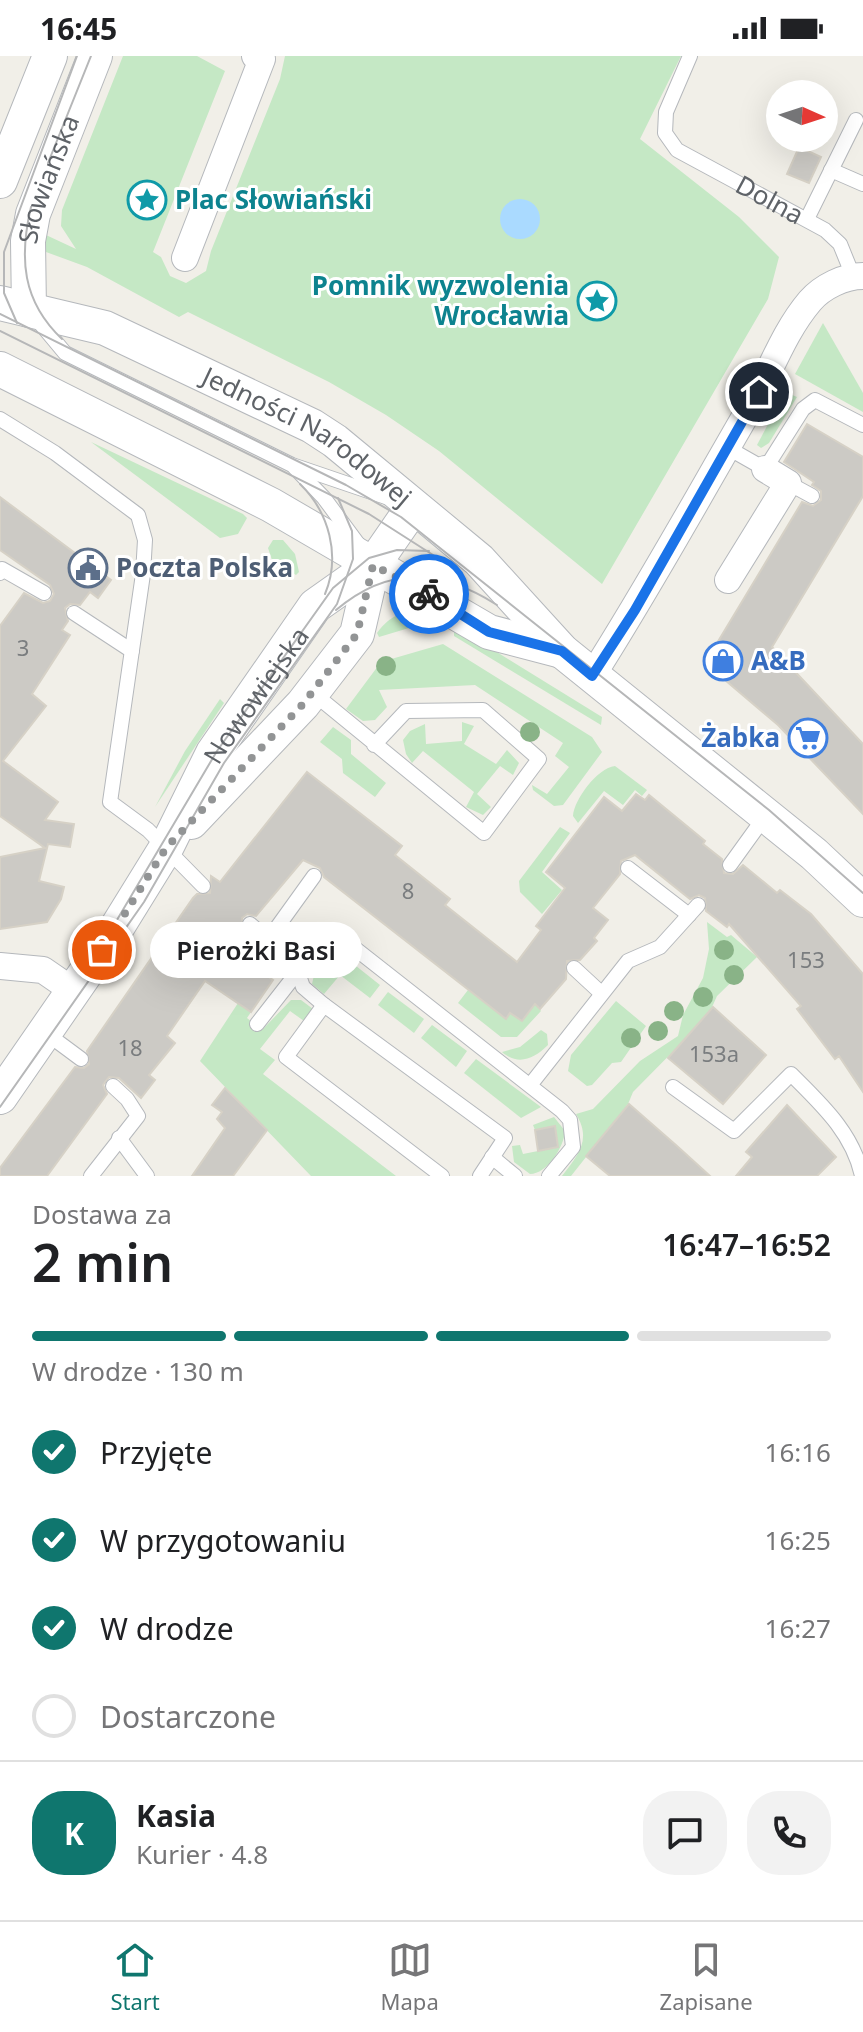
<!DOCTYPE html>
<html lang="pl">
<meta charset="utf-8">
<style>
:root{--surface:#fff;--page:#f2f2f2;--text:#202124;--muted:#757577;--line:#e0e0e0;--accent:#0f766e}
body{margin:0;font-family:"Noto Sans",sans-serif;background:var(--page);color:var(--text);height:100vh;display:flex;flex-direction:column;font-size:30px;white-space:nowrap}
*{box-sizing:border-box;margin:0}
p{font-size:26px;color:var(--muted)}
.icon{flex:none;width:44px;height:44px;fill:none;stroke:currentColor;stroke-width:2;stroke-linecap:round;stroke-linejoin:round}
.map{position:relative;height:1120px;overflow:hidden}
.sheet{display:flex;flex-direction:column;background:var(--surface);flex:1}
.sheet>*{flex:none}
.needle{width:52px;rotate:93deg}
.buttons{position:absolute;left:766px;top:24px;display:grid;gap:16px}
.buttons a{display:grid;place-items:center;width:72px;height:72px;border-radius:50%;background:var(--surface);box-shadow:0 8px 32px #0002;font-size:40px}
.pin{position:absolute;display:grid;place-items:center;width:68px;height:68px;color:#fff;margin:-34px;border:4px solid #fff;border-radius:50%;box-shadow:0 2px 8px #0007}
.courier{position:absolute;display:grid;place-items:center;width:80px;height:80px;margin:-40px;border:6px solid #1a73e8;border-radius:50%;background:#fff;color:#222;box-shadow:0 2px 10px #0007}
.bubble{position:absolute;height:56px;border-radius:28px;background:var(--surface);box-shadow:0 8px 32px #0002;font-size:26px;font-weight:600;line-height:56px;text-align:center}
.summary em{font-style:normal;font-weight:600}
.summary div{display:flex;flex-direction:column-reverse}
.summary{display:flex;align-items:center;justify-content:space-between;height:136px;padding:0 32px}
h1{font-size:52px;font-weight:600;line-height:60px}
.bar{display:grid;grid-template-columns:repeat(4,1fr);gap:12px 8px;align-content:center;height:96px;padding:0 32px}
.bar i{height:10px;border-radius:6px;background:var(--line)}
.bar .on{background:var(--accent)}
.bar p{grid-column:span 4}
.line{display:flex;align-items:center;gap:20px;padding:0 32px;border-top:2px solid var(--line)}
.line div{flex:1}
.round{display:grid;place-items:center;flex:none;width:84px;height:84px;border-radius:32px;background:var(--page)}
ol{padding:0 32px;list-style:none}
li{display:flex;align-items:center;gap:24px;height:88px}
li p{margin-inline-start:auto}
li .icon{padding:8px;border-radius:50%;background:var(--accent);color:#fff;stroke-width:4}
li:last-child{color:var(--muted)}
li i{width:44px;height:44px;border:4px solid var(--line);border-radius:50%}
.status{display:flex;justify-content:space-between;align-items:center;height:56px;padding:0 40px;background:var(--surface);direction:ltr}
.status svg{height:22px;fill:currentColor}
.dock{display:flex;justify-content:space-around;align-items:center;height:112px;border-top:2px solid var(--line);background:var(--surface);font-size:22px;color:var(--muted)}
.dock a{display:grid;justify-items:center;gap:4px}
.dock .on{color:var(--accent)}
.map>svg:first-child{display:block}
</style>
<div class="status"><b>16:45</b><svg viewBox="0 0 49 12"><path d="M0 12V9h3v3zM5 12V6h3v6zM10 12V3h3v9zM15 12V0h3v12zM26 1h20v11H26zM47 4h2v5h-2z"/></svg></div>
<div class="map">
<svg width="863" height="1120" viewBox="0 0 863 1120">
<rect width="100%" height="100%" fill="#f1efe8"/>
<!-- green -->
<g fill="#c5e8c5">
<polygon points="123,0 197,0 225,15 153,196 161,201 170,220 186,227 206,215 211,195 280,23 285,0 681,0 640,83 739,161 779,201 768,243 602,528 439,395 386,359 329,326 188,256 179,261 87,211 46,196 46,179 76,193 61,170 62,154"/>
<polygon points="823,267 863,337 863,356 795,318"/>
<polygon points="785,336 797,341 769,387 761,392 757,389"/>
<polygon points="91,386 243,458 247,462 238,478 220,482"/>
<polygon points="283,484 295,498 299,516 296,519 272,504 268,492 273,484"/>
<path d="M 426,555 L 432,558 L 429,566 L 379,581 L 377,577 C 391,558 403,555 426,555 Z"/>
<polygon points="458,572 602,661 601,669 454,580 454,573"/>
<polygon points="443,588 592,681 602,696 563,749 554,750 533,734 532,729 547,738 569,711 555,700 563,687 475,629 379,634 387,651 375,664 363,665 346,653 381,606"/>
<polygon points="220,643 224,647 155,751 185,695"/>
<polygon points="462,666 474,670 464,688 496,708 507,694 519,707 513,719 500,710 477,738 491,751 483,759 466,751 474,736 423,695 412,707 406,698 403,684 410,675 425,668 426,688 462,685"/>
<polygon points="333,671 351,684 351,698 386,727 375,741 343,717 342,703 320,686"/>
<path d="M 615,710 L 647,734 L 642,740 L 635,734 L 623,749 L 604,735 L 578,767 L 573,760 C 574,744 597,712 615,710 Z"/>
<polygon points="560,771 570,777 542,816 562,834 542,858 520,836 519,825"/>
<path d="M 707,866 L 727,881 L 731,879 L 757,901 L 717,940 L 708,960 L 633,1036 L 628,1048 L 571,1120 L 562,1120 C 578,1099 592,1084 576,1058 L 593,1053 L 640,1005 L 678,980 L 683,959 L 703,922 L 709,893 Z"/>
<polygon points="342,905 351,906 380,929 370,942 340,919 324,938 312,928 315,915"/>
<polygon points="468,934 506,963 510,957 535,948 541,955 517,981 501,981 458,947"/>
<polygon points="388,936 424,963 414,977 378,949"/>
<polygon points="291,944 301,944 313,953 304,965 290,955 260,993 275,1004 263,1018 396,1120 311,1120 200,1005 238,947 251,956 247,962 262,974"/>
<polygon points="616,945 646,970 621,1006 612,1007 592,1029 587,1030 568,1015 571,999"/>
<polygon points="432,969 467,995 456,1011 421,982"/>
<path d="M 541,974 L 547,978 L 548,989 C 534,1003 518,1010 502,996 L 520,991 Z"/>
<polygon points="476,1003 541,1051 521,1062 464,1017"/>
<path d="M 554,1061 L 565,1075 C 564,1091 547,1118 530,1118 L 514,1106 L 512,1090 L 520,1089 L 523,1098 L 558,1091 L 555,1071 L 535,1074 L 533,1069 Z"/>
</g>
<!-- water -->
<circle fill="#aadaff" cx="520" cy="163" r="20"/>
<!-- building -->
<g fill="#cccac5" stroke="#d6d1c6" stroke-width="2">
<polygon points="799,91 821,101 809,127 787,118"/>
<polygon points="807,368 863,401 863,440 772,591 863,688 863,758 778,669 705,607 802,446 813,450 821,444 821,435 812,429 814,426 784,406"/>
<polygon points="0,441 111,524 98,542 90,536 80,549 70,548 65,552 68,565 62,574 70,579 32,638 46,650 3,705 58,746 45,764 74,768 70,791 48,788 39,825 64,831 61,843 47,866 0,873 0,801 45,792 0,760 0,570 24,537 43,547 50,545 54,538 50,529 0,494"/>
<polygon points="307,716 402,790 395,799 450,843 445,849 517,906 541,874 536,870 565,832 546,816 597,750 604,741 622,755 636,738 645,744 649,739 705,785 703,788 722,803 724,817 733,818 743,809 777,837 780,834 811,858 863,918 863,1036 839,1000 835,1003 797,953 801,950 729,868 727,871 706,855 705,842 699,839 690,843 635,799 621,805 620,818 593,852 608,864 594,882 597,885 580,904 567,905 566,923 540,953 535,948 522,965 510,957 506,963 324,821 320,812 303,804 256,860 247,858 242,862 244,876 230,894 273,924 251,956 205,925 167,980 175,987 149,1019 155,1024 141,1042 119,1022 109,1021 103,1029 107,1038 47,1120 0,1120 0,1112 75,1011 84,1012 89,1008 87,995 193,842 197,838 210,837 211,820 220,826"/>
<polygon points="713,951 766,999 723,1048 668,1002"/>
<polygon points="225,1032 267,1074 233,1120 192,1120 225,1072 217,1063 222,1056 212,1049"/>
<polygon points="629,1048 677,1090 710,1120 610,1120 586,1100"/>
<polygon points="787,1049 836,1101 817,1120 736,1120 752,1101 746,1096"/>
<polygon points="555,1070 558,1091 538,1095 535,1074"/>
</g>
<g fill="none" stroke-linecap="round" stroke-linejoin="round">
<defs>
<g id="service">
<path id="s1" d="M 690,0 L 666,56 L 665,77 L 677,94 L 825,174 L 840,188 L 853,220"/>
<polyline points="831,114 863,128"/>
<polyline points="807,163 856,64"/>
<polyline points="35,261 65,297 292,409 386,441"/>
<polyline points="0,363 55,397 138,459 145,484 143,518 110,746 148,774 203,830"/>
<polyline points="728,392 765,413 803,353 815,344 863,369"/>
<polyline points="295,412 324,442 358,488"/>
<polyline points="788,427 812,440"/>
<polyline points="0,517 2,513 44,537"/>
<polyline points="74,557 132,595"/>
<polyline points="313,637 484,777 539,703 483,654 406,655 374,689"/>
<polyline points="730,809 766,759"/>
<polyline points="628,812 689,859"/>
<polyline points="250,868 294,905 303,931 324,949"/>
<polyline points="268,884 314,820"/>
<path d="M 294,905 C 313,896 335,885 357,894 L 562,1055 L 570,1064 L 573,1091 L 549,1120"/>
<polyline points="574,912 601,937"/>
<polyline points="257,968 296,918"/>
<polyline points="46,977 81,1003"/>
<polyline points="531,1028 628,905 660,891 698,849"/>
<path d="M 673,1031 L 734,1075 L 791,1018 C 821,1048 853,1077 862,1120"/>
<polyline points="119,1082 147,1120"/>
<polyline points="492,1101 515,1120"/>
<polyline points="91,1120 138,1060 127,1043 113,1030"/>
<polyline points="442,1120 286,1001 324,949 505,1082 480,1120"/>
</g>
<g id="minor">
<polyline points="185,202 262,3 255,0"/>
<polyline points="728,524 788,427 765,413"/>
<path d="M 592,620 C 647,534 696,445 747,357 C 769,320 782,278 810,245 C 822,231 844,220 863,220"/>
<polyline points="0,910 43,914 75,936"/>
</g>
<g id="tertiary">
<polyline points="0,125 50,0"/>
<path id="s2" d="M 0,247 L 105,272 L 312,370 L 335,385 L 479,504 L 562,595 L 814,798 L 863,844"/>
<path id="s3" d="M 29,254 L 28,185 L 33,158 L 95,0"/>
<polyline points="0,313 271,449 489,576 562,595"/>
<polyline points="191,766 303,648 357,578 373,509 413,451"/>
<polyline points="0,1041 116,873 166,792 213,697 297,576 315,550 373,509"/>
</g>
</defs>
<!-- service casing -->
<use href="#service" stroke="#b5b8bc" stroke-width="16"/>
<!-- minor casing -->
<use href="#minor" stroke="#b5b8bc" stroke-width="28"/>
<!-- tertiary casing -->
<use href="#tertiary" stroke="#b5b8bc" stroke-width="36"/>
<!-- service -->
<use href="#service" stroke="#fff" stroke-width="14"/>
<!-- minor -->
<use href="#minor" stroke="#fff" stroke-width="26"/>
<!-- tertiary -->
<use href="#tertiary" stroke="#fff" stroke-width="34"/>
<!-- tram -->
<g stroke="#b6b7b8" stroke-width="2">
<polyline points="48,107 91,0"/>
<path d="M 31,151 C 19,202 22,245 62,283"/>
<polyline points="0,258 346,429 401,461 769,754 863,837"/>
<polyline points="17,267 4,237 4,196 77,0"/>
<polyline points="0,275 369,458 444,506"/>
<path d="M 300,428 C 329,456 341,500 325,538"/>
<path d="M 336,554 C 389,509 440,513 497,549"/>
<path id="s4" d="M 111,874 L 217,695 L 333,532 L 369,502 L 397,494 L 429,495"/>
<polyline points="0,1051 144,846 224,707 337,548 353,503 352,475 338,442"/>
</g>
</g>
<!-- trees -->
<g fill="#89b387">
<circle cx="386" cy="610" r="10"/>
<circle cx="530" cy="676" r="10"/>
<circle cx="724" cy="894" r="10"/>
<circle cx="734" cy="919" r="10"/>
<circle cx="703" cy="941" r="10"/>
<circle cx="674" cy="955" r="10"/>
<circle cx="658" cy="975" r="10"/>
<circle cx="631" cy="982" r="10"/>
</g>
<g fill="none" stroke-linecap="round" stroke-linejoin="round">
<!-- done -->
<polyline stroke="#929495" stroke-width="8" stroke-dasharray="0 14.4" points="102,894 166,792 303,648 357,578 373,509 429,538"/>
<!-- route -->
<polyline stroke="#1a73e8" stroke-width="10" points="429,538 489,576 562,595 592,620 635,554 759,336"/>
</g>
<!-- icons -->
<defs>
<symbol id="sight-ring" viewBox="-11 -11 22 22"><circle r="9.5" fill="#fff" stroke="#0f9aa8" stroke-width="1.5"/><path d="M0-6L1.8-2.2L6-1.7L2.9 1.2L3.7 5.4L0 3.3L-3.7 5.4L-2.9 1.2L-6-1.7L-1.8-2.2Z" fill="#0f9aa8"/></symbol>
<symbol id="civic-ring" viewBox="-11 -11 22 22"><circle r="9.5" fill="#fff" stroke="#5c6f8a" stroke-width="1.5"/><path d="M-.6-6.5H3V-4.5H.6V-3L4-1V1h2V6H-6V1h2V-1L-.6-3ZM-1.2 2.5V6h2.4V2.5Z" fill="#5c6f8a"/></symbol>
<symbol id="shop-ring" viewBox="-11 -11 22 22"><circle r="9.5" fill="#fff" stroke="#3f7fe0" stroke-width="1.5"/><path d="M-5-2.5h2.3a2.7 3.5 0 0 1 5.4 0H5L5.5 6h-11ZM-1.5-2.5h3a1.5 2.3 0 0 0-3 0Z" fill="#3f7fe0"/></symbol>
<symbol id="supermarket-ring" viewBox="-11 -11 22 22"><circle r="9.5" fill="#fff" stroke="#3f7fe0" stroke-width="1.5"/><path d="M-6-5.5h2.5l.6 2H6L4.5 2H-2.5L-4.4-4H-6ZM-1.5 3.2a1.3 1.3 0 1 0 .1 0ZM3 3.2a1.3 1.3 0 1 0 .1 0Z" fill="#3f7fe0"/></symbol>
</defs>
<g fill-rule="evenodd">
<use href="#sight-ring" x="125" y="122" width="44" height="44"/>
<use href="#sight-ring" x="575" y="223" width="44" height="44"/>
<use href="#civic-ring" x="66" y="490" width="44" height="44"/>
<use href="#shop-ring" x="701" y="583" width="44" height="44"/>
<use href="#supermarket-ring" x="786" y="660" width="44" height="44"/>
</g>
<g text-anchor="middle" stroke-width="6" stroke-linejoin="round" paint-order="stroke">
<!-- number labels -->
<g font-size="22" fill="#7a7d7f">
<text x="23" y="600">3</text>
<text x="408" y="843">8</text>
<text x="806" y="912">153</text>
<text x="130" y="1000">18</text>
<text x="714" y="1006">153a</text>
</g>
<!-- street labels -->
<g font-size="26" fill="#5f6368" stroke="#fff">
<text dy="9" stroke="none"><textPath href="#s3" startOffset="134">Słowiańska</textPath></text>
<text dy="9" stroke="none"><textPath href="#s1" startOffset="208">Dolna</textPath></text>
<text dy="9" stroke="none"><textPath href="#s2" startOffset="338">Jedności Narodowej</textPath></text>
<text dy="9" stroke="none"><textPath href="#s4" startOffset="276">Nowowiejska</textPath></text>
</g>
<!-- culture labels -->
<g font-size="26" font-weight="bold" fill="#0d838f" stroke="#fff" text-anchor="start">
<text x="175" y="153">Plac Słowiański</text>
<text x="569" y="239" text-anchor="end">Pomnik wyzwolenia<tspan x="569" dy="30">Wrocławia</tspan></text>
</g>
<!-- service labels -->
<g font-size="26" font-weight="bold" fill="#4e5e75" stroke="#fff" text-anchor="start">
<text x="116" y="521">Poczta Polska</text>
</g>
<!-- shop labels -->
<g font-size="26" font-weight="bold" fill="#366cbe" stroke="#fff" text-anchor="start">
<text x="751" y="614">A&amp;B</text>
<text x="780" y="691" text-anchor="end">Żabka</text>
</g>
</g>
</svg>
<div class="buttons">
<a><svg class="needle" viewBox="-14 -14 28 28"><path d="M0-13l5 13h-10z" fill="#e53935"/><path d="M0 13l5-13h-10z" fill="#757577"/></svg></a>
</div>
<div class="pin" style="left:102px;top:894px;background:#ea580c"><svg class="icon" aria-label="bag" viewBox="0 0 24 24"><path d="M5 8h14l-1 12H6zM9 8a3 3 0 0 1 6 0"/></svg></div>
<div class="pin" style="left:759px;top:336px;background:#1f2937"><svg class="icon" aria-label="home" viewBox="0 0 24 24"><path d="M3 11l9-7 9 7M6 9v11h12V9"/></svg></div>
<div class="courier" style="left:429px;top:538px"><svg class="icon" aria-label="bike" viewBox="0 0 24 24"><circle cx="6" cy="16" r="4"/><circle cx="18" cy="16" r="4"/><path d="M6 16l4-8h5l3 8M10 8l3 8H6M13 5h3"/></svg></div>
<div class="bubble" style="left:150px;top:866px;width:212px">Pierożki Basi</div>
</div>
<section class="sheet">
<div class="summary"><div><h1>2 min</h1><p>Dostawa za</p></div><em>16:47–16:52</em></div>
<div class="bar"><i class="on"></i><i class="on"></i><i class="on"></i><i></i><p>W drodze · 130 m</p></div>
<ol>
<li><svg class="icon" aria-label="check" viewBox="0 0 24 24"><path d="M5 12l5 5 9-10"/></svg>Przyjęte<p>16:16</p></li>
<li><svg class="icon" aria-label="check" viewBox="0 0 24 24"><path d="M5 12l5 5 9-10"/></svg>W przygotowaniu<p>16:25</p></li>
<li><svg class="icon" aria-label="check" viewBox="0 0 24 24"><path d="M5 12l5 5 9-10"/></svg>W drodze<p>16:27</p></li>
<li><i></i>Dostarczone</li>
</ol>
<div class="line" style="height:144px"><b class="round" style="background:var(--accent);color:#fff">K</b><div><b>Kasia</b><p>Kurier · 4.8</p></div><a class="round"><svg class="icon" aria-label="chat" viewBox="0 0 24 24"><path d="M4 5h16v11H9l-5 4z"/></svg></a><a class="round"><svg class="icon" aria-label="phone" viewBox="0 0 24 24"><path d="M5 4h4l2 5-3 2q2 4 5 5l2-3 5 2v4C11 20 4 13 5 4z"/></svg></a></div>
</section>
<nav class="dock">
<a class="on"><svg class="icon" aria-label="home" viewBox="0 0 24 24"><path d="M3 11l9-7 9 7M6 9v11h12V9"/></svg>Start</a>
<a><svg class="icon" aria-label="map" viewBox="0 0 24 24"><path d="M3 6l6-2 6 2 6-2v14l-6 2-6-2-6 2zM9 4v14M15 6v14"/></svg>Mapa</a>
<a><svg class="icon" aria-label="saved" viewBox="0 0 24 24"><path d="M7 4h10v16l-5-4-5 4z"/></svg>Zapisane</a>
</nav>
